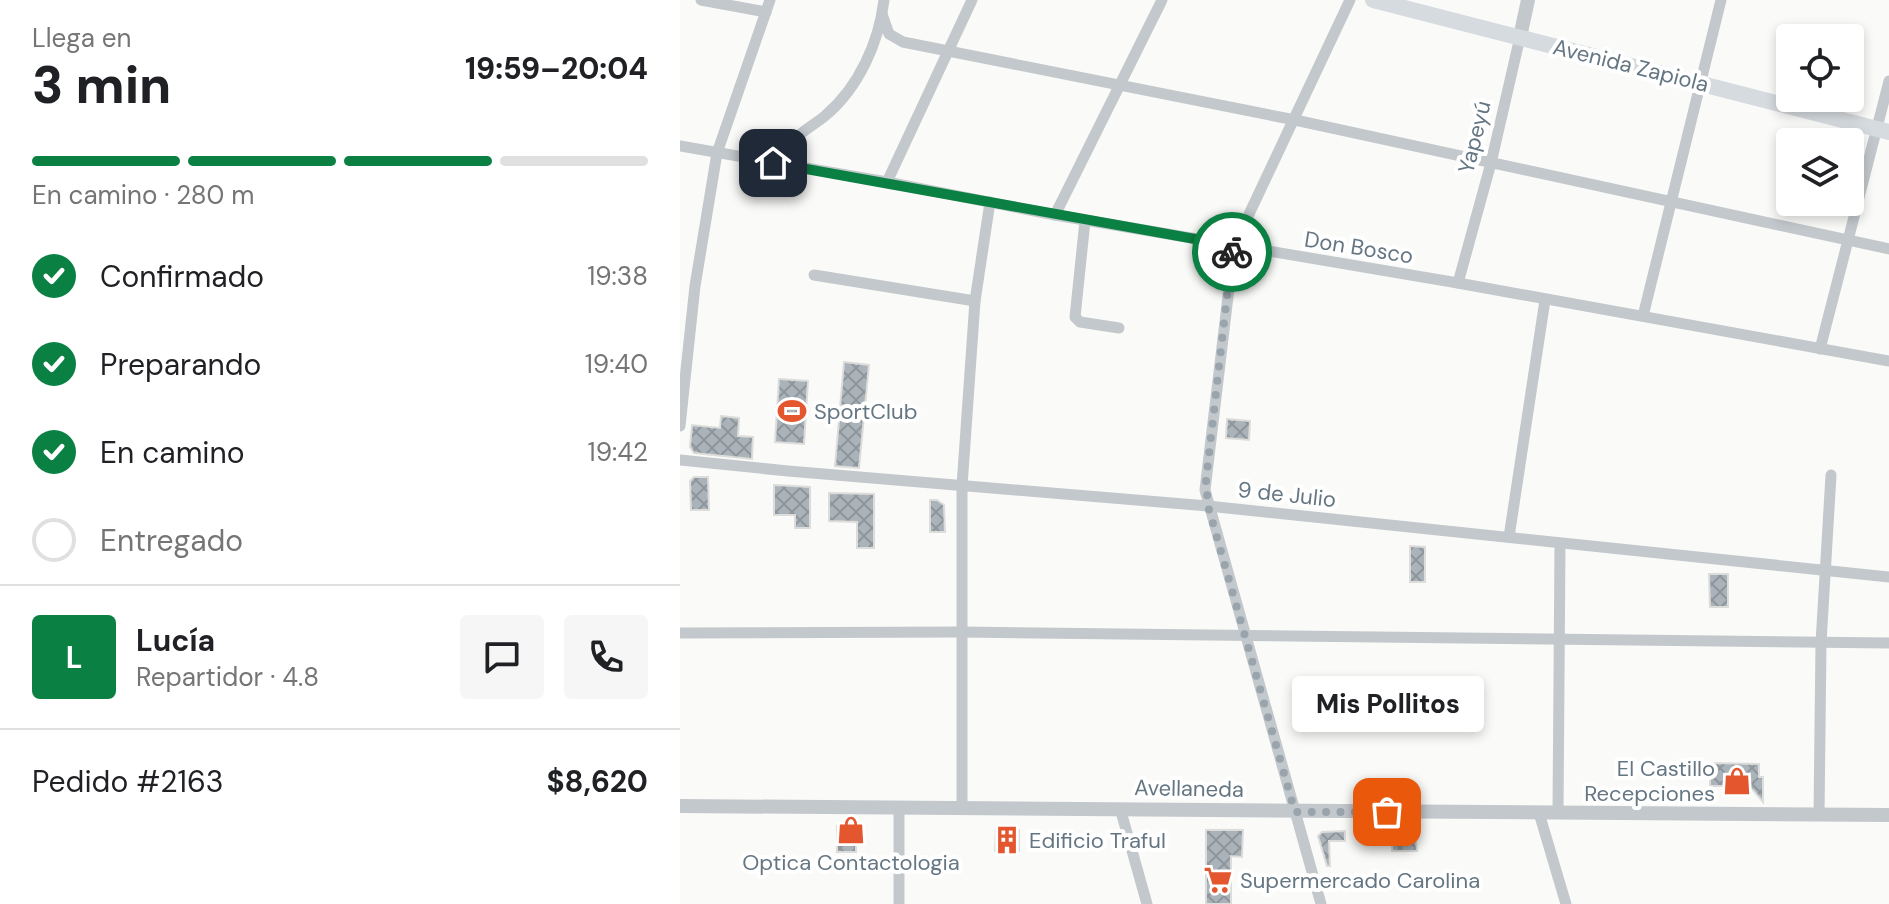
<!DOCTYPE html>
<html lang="es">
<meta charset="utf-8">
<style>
:root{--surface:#fff;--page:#f6f6f6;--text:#202124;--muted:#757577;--line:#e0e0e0;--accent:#0b8043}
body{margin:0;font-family:"DM Sans",sans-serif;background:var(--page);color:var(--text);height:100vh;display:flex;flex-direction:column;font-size:30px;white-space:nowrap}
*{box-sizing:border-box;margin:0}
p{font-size:26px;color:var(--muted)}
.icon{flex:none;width:44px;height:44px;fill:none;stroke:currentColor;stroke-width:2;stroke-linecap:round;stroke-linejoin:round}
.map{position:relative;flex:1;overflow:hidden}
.drawer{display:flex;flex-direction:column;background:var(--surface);width:680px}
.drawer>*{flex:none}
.fabs{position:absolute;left:1096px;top:24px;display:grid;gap:16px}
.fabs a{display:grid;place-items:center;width:88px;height:88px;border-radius:8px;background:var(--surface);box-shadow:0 4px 12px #0003;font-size:40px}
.pin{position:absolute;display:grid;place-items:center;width:68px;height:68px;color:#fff;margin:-34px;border-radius:16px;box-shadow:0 4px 12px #0006}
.courier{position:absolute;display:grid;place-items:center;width:80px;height:80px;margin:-40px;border:6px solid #0b8043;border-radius:50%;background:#fff;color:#222;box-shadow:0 2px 10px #0007}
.bubble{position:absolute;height:56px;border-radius:8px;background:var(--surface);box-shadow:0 4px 12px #0003;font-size:26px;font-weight:800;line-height:56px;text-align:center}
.overview em{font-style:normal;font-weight:800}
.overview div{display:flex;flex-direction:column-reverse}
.overview{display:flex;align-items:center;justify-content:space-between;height:136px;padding:0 32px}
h1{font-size:52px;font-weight:800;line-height:60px}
.bar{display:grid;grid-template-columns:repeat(4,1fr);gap:12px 8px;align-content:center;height:96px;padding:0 32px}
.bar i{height:10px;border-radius:6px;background:var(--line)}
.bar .current{background:var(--accent)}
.bar p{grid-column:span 4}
.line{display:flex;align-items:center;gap:20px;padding:0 32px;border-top:2px solid var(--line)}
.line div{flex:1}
.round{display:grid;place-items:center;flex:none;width:84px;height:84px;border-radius:8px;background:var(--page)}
ol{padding:0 32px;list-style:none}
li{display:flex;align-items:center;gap:24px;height:88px}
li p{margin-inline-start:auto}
li .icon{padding:8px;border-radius:50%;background:var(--accent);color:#fff;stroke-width:4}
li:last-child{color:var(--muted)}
li i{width:44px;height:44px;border:4px solid var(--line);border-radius:50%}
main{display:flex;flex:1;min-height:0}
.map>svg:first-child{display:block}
</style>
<main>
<section class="drawer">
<div class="overview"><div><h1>3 min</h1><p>Llega en</p></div><em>19:59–20:04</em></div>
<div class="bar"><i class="current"></i><i class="current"></i><i class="current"></i><i></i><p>En camino · 280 m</p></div>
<ol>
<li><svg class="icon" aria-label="check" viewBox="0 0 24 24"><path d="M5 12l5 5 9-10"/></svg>Confirmado<p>19:38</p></li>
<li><svg class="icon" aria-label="check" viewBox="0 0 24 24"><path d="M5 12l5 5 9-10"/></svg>Preparando<p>19:40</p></li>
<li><svg class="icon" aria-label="check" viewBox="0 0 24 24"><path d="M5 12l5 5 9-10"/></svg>En camino<p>19:42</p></li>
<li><i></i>Entregado</li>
</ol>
<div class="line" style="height:144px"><b class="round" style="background:var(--accent);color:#fff">L</b><div><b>Lucía</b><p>Repartidor · 4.8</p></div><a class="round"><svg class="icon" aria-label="chat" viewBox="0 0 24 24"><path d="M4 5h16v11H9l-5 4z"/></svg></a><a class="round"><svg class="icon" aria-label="phone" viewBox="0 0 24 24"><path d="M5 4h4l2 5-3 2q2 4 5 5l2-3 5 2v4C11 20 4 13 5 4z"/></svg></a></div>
<div class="line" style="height:104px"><div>Pedido #2163</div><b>$8,620</b></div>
</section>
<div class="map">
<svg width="1209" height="904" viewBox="0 0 1209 904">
<defs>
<pattern id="building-cross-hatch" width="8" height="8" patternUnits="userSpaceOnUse" patternTransform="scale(2)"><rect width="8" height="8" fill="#aab3b9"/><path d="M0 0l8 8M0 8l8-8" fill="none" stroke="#8e969c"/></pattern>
</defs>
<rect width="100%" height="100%" fill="#fafaf8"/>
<!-- building -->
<g fill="url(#building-cross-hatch)" stroke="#dcdcda" stroke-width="2">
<polygon points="164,362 189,365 179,468 155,466"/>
<polygon points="99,379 128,381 124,444 95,442"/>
<polygon points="41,416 59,418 58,436 73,437 72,459 14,453 10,447 12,425 40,428"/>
<polygon points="547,419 570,421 569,440 546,438"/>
<polygon points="14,477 28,477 29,510 11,510 10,481"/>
<polygon points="94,485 130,487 130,528 115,528 115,515 94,515"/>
<polygon points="149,493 194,494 194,548 177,548 177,522 149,521"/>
<polygon points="250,500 257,500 264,505 265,532 250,532"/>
<polygon points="730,546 745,547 745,582 730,582"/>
<polygon points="1029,574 1048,574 1048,607 1030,607"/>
<polygon points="1030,763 1079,764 1079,777 1083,777 1083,802 1073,790 1054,790 1054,786 1030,786"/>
<rect x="157" y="826" width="19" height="26"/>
<polygon points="735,828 737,851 712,851 712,843 705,842 704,831"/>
<polygon points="316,829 339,830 339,851 315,851"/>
<polygon points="526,830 563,830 562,857 551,856 551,904 526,904"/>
<polygon points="665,831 665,841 649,841 650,866 647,866 638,836 642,832"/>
</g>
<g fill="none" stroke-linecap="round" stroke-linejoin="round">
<!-- minor -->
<g stroke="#c3c8cc" stroke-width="11">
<polyline points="21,0 86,12"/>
<polyline points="202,14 209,34 223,42 615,120 1209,249"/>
<polyline points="0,146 207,182 375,215 778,283 1209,361"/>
<polyline points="76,160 113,141"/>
<path d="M 110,166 C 107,159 105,155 109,148 C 115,134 135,125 146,115 C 179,87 199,42 204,0"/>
<polyline points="207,182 292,0"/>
<polyline points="375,215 482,0"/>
<polyline points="405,221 395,317 400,322 439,328"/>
<polyline points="134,275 295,301"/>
<polyline points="778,283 811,163 840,37"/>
<polyline points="963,316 1041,0"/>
<polyline points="1140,349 1209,81"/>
<polyline points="0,426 15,286 37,153 90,0"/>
<polyline points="0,460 108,471 528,506 1209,577"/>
<polyline points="829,537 865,300"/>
<polyline points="0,633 282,632 1209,643"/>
<polyline points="282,808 282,486 295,301 310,202"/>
<polyline points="440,808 467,904"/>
<polyline points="859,813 886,904"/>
<polyline points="878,813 880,544"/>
<polyline points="1139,815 1141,643 1151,475"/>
<polyline points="219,904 219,808"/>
<polyline points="641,904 525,490 554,246 670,0"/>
</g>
<!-- tertiary -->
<g stroke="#c3c8cc" stroke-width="14">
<polyline points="840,37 848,0"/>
<polyline points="0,806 1209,815"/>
</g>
<!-- secondary -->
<polyline stroke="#d6dbdf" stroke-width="16" points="693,0 1209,132"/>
</g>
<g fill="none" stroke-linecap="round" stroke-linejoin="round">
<!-- done -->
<polyline stroke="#99a4ac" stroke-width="8" stroke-dasharray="0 14.4" points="552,252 526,481 528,506 615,812 707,812"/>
<!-- route -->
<polyline stroke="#0b8043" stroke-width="10" points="93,163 554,246 552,252"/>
</g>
<!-- icons -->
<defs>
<symbol id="stadium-bare" viewBox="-9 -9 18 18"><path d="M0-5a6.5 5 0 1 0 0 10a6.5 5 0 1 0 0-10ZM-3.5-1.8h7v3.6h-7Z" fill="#e4572e" stroke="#fff" stroke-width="2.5" paint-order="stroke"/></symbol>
<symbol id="shop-bare" viewBox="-9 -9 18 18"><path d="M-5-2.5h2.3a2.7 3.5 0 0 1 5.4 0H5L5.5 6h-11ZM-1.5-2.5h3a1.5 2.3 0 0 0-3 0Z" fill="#e4572e" stroke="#fff" stroke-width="2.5" paint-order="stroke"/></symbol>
<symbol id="building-bare" viewBox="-9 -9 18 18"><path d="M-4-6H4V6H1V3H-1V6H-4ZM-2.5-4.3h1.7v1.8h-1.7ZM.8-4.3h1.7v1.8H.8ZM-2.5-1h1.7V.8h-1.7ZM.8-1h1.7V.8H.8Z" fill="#e4572e" stroke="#fff" stroke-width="2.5" paint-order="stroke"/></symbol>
<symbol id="supermarket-bare" viewBox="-9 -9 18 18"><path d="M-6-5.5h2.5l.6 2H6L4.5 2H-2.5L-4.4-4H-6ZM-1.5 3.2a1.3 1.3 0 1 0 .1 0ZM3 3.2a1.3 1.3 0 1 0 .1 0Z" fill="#e4572e" stroke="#fff" stroke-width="2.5" paint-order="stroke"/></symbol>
</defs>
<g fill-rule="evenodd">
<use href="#stadium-bare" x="92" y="391" width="40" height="40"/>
<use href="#shop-bare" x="1037" y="761" width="40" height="40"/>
<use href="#shop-bare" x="151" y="810" width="40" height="40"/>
<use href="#building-bare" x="307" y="820" width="40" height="40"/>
<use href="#supermarket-bare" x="518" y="860" width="40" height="40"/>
</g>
<g text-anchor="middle" stroke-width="8" stroke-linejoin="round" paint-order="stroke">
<!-- street labels -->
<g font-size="22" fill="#657683" stroke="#fff">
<text transform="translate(951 65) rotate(14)" y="8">Avenida Zapiola</text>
<text transform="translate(794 137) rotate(-76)" y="8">Yapeyú</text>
<text transform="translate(679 247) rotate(9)" y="8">Don Bosco</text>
<text transform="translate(607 494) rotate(6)" y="8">9 de Julio</text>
<text transform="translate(509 788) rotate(1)" y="8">Avellaneda</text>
</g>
<!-- poi labels -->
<g font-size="22" fill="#657683" stroke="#fff" text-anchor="start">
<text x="134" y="419">SportClub</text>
<text x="1035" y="776" text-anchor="end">El Castillo<tspan x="1035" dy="25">Recepciones</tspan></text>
<text x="349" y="848">Edificio Traful</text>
<text x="171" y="870" text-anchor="middle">Optica Contactologia</text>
<text x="560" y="888">Supermercado Carolina</text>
</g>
</g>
</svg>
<div class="fabs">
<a><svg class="icon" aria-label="locate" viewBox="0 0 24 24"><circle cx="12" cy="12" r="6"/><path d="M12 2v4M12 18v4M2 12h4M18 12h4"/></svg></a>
<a><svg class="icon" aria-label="layers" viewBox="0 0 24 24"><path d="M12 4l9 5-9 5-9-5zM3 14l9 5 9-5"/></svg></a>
</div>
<div class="pin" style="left:707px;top:812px;background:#ea580c"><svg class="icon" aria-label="bag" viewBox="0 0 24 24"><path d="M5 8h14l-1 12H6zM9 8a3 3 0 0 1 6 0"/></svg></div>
<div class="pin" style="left:93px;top:163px;background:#1f2937"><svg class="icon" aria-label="home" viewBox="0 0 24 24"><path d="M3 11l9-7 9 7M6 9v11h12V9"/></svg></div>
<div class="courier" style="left:552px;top:252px"><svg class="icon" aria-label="bike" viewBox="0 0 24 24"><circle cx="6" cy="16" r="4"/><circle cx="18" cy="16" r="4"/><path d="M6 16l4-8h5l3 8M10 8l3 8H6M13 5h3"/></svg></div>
<div class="bubble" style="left:612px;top:676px;width:192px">Mis Pollitos</div>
</div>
</main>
